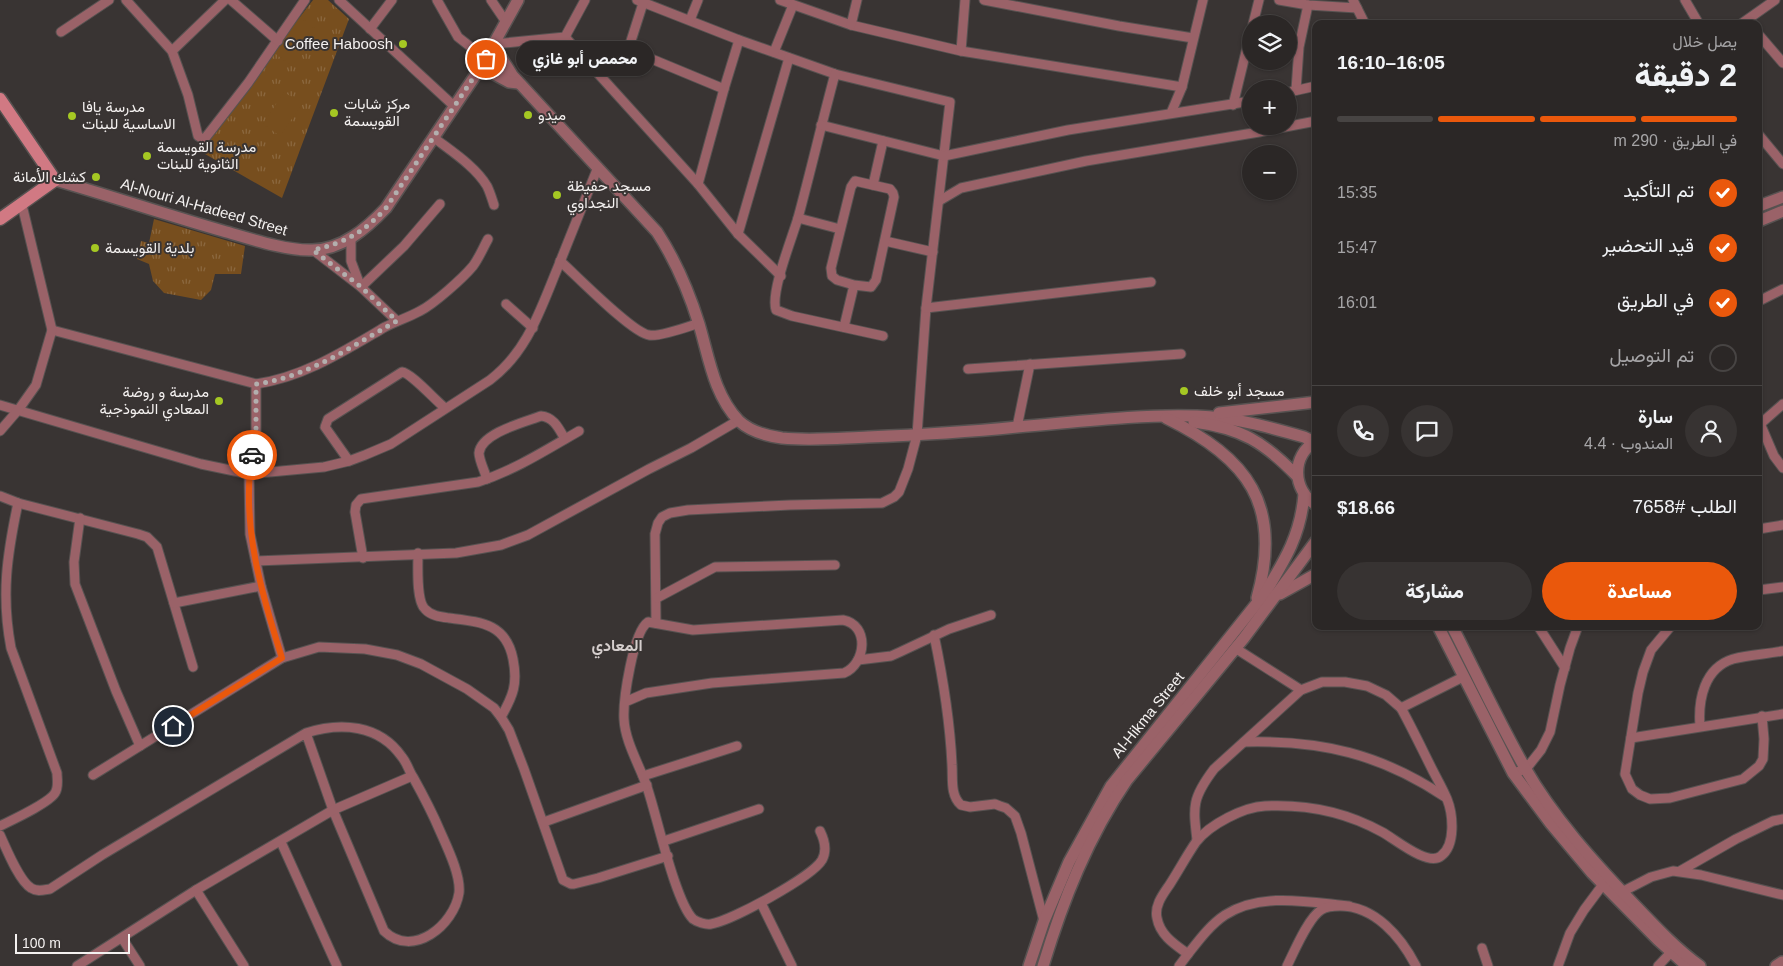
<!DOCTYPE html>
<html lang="ar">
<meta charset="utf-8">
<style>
:root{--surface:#2b2726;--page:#373332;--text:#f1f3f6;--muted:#a6a5a7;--line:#474443;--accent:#ea580c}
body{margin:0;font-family:Helvetica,Vazirmatn,sans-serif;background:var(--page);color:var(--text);direction:rtl;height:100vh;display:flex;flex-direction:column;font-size:19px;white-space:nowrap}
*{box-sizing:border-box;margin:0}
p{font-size:16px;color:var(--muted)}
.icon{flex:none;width:28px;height:28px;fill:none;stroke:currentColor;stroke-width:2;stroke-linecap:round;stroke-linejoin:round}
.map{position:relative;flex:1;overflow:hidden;direction:ltr}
.sheet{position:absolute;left:1312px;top:20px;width:450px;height:610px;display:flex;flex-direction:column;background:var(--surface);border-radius:10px;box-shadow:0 1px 4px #0004,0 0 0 1px var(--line);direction:rtl}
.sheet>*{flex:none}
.tools{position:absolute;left:1242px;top:15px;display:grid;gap:10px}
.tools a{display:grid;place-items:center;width:55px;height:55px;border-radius:50%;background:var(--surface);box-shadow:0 1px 4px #0004,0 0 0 1px var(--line);font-size:25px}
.scale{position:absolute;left:15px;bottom:12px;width:115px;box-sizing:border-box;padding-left:5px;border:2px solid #f4f1f0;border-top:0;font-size:14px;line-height:18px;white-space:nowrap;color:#f4f1f0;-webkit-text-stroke:4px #393433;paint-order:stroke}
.pin{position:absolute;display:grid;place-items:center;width:42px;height:42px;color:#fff;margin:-21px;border:2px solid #fff;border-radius:50%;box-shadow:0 1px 5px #0007}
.courier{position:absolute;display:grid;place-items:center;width:50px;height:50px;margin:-25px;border:4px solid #ea580c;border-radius:50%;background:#fff;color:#222;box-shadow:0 1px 6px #0007}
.bubble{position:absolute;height:35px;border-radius:18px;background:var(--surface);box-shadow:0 1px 4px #0004,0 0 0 1px var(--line);font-size:16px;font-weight:800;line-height:35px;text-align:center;direction:rtl}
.summary em{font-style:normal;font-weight:800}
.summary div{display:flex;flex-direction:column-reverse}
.summary{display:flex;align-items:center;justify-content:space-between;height:85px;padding:0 25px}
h1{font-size:32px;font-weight:800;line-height:38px}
.bar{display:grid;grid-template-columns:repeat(4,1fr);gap:8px 5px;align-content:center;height:60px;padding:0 25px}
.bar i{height:6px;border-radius:4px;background:var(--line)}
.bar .current{background:var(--accent)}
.bar p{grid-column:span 4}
.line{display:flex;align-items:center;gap:12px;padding:0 25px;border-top:1px solid var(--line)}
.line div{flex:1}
.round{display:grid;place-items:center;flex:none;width:52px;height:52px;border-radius:26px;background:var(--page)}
ol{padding:0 25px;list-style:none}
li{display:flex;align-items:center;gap:15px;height:55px}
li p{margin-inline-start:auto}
li .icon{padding:5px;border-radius:50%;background:var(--accent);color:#fff;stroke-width:4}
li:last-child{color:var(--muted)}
li i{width:28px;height:28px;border:2px solid var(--line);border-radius:50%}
.button{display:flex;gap:10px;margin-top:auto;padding:10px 25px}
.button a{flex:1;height:58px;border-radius:30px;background:var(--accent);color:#fff;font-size:20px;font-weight:800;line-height:58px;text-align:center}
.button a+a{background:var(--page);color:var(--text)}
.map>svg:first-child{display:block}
</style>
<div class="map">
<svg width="1783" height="966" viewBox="0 0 1783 966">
<defs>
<pattern id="park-tufts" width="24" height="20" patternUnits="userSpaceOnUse" patternTransform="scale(1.25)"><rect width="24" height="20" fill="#774e1e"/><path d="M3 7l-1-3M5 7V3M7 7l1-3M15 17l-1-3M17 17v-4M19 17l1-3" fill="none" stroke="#8b683f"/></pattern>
</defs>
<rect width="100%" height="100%" fill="#393433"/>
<!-- park -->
<g fill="url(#park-tufts)">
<polygon points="313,0 328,0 349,19 282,198 198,150"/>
<polygon points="154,219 245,246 241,274 215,274 211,290 201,300 164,293 153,281 149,264 137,259 141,241 149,243"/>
</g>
<!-- pitch -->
<g fill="#774e1e">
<polygon points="300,17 318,31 292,66 273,52"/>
<polygon points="284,92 302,104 280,136 263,124"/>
</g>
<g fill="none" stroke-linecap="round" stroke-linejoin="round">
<defs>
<g id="minor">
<polyline points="126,0 172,51 188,95 198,136 203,139 206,137 248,83 305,0"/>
<polyline points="231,0 278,41"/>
<polyline points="339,0 454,106"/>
<polyline points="437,0 458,37 486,59"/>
<polyline points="491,0 506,22"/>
<polyline points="637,0 739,40 835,74 950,102 926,308 917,435 908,469 899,492 894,497 882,503 790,505 688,510 670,513 662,517 658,523 655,534 656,623"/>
<polyline points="644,0 630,44 642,55 724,89"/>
<polyline points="780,0 851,25 961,51 1182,87"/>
<polyline points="984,0 1119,26 1193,38"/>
<polyline points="1279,0 1308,5 1357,8"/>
<polyline points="1353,0 1365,24"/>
<polyline points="1685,0 1699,24"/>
<polyline points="690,20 698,0"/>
<polyline points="1253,24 1259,0"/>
<polyline points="1741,24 1775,0"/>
<polyline points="851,25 857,0"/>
<polyline points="370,29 392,0"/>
<polyline points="61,32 109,0"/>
<polyline points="1759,35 1783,63"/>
<polyline points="565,37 698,184 738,234 781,276"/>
<polyline points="494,44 565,37 585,0"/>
<polyline points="172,51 225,0"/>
<polyline points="961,51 965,0"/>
<polyline points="774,52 793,5"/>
<path d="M 835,74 C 822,122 811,170 798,218 C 792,238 770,293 776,310 L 792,316 L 883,336"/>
<polyline points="1296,90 1299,47 1308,5"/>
<polyline points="1289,92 1316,86"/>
<polyline points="1233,105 1251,31"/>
<polyline points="1171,113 1182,87 1203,0"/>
<polyline points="821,125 944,156 1068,130 1251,101"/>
<polyline points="1759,135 1783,164"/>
<path d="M 433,137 C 451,151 475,166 487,186 C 490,192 492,199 494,205"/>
<polyline points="698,184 724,89 739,40"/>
<polyline points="873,185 883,141"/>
<polyline points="939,201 961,188 1086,161 1259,132 1316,121"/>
<polyline points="798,218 840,229"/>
<polyline points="738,234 789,58"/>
<polyline points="351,238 351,261 360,285"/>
<polyline points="885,241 933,252"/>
<polyline points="313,250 361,287 397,321"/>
<path d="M 560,261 C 576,275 632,333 649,335 C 660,337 687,327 699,323"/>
<polyline points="361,287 404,246 440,204"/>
<polyline points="1759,301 1783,289"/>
<polyline points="506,304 533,328"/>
<polyline points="926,308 1151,282"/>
<polyline points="844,327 854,285 871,287 876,280 894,197 893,193 890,189 855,181 851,187 831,268 832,276 837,280 854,285"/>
<path d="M 52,330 L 256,384 C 304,377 344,351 385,327 C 397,321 409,317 420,311 C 434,304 463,278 473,266 C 479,258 483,248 488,239"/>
<polyline points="968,369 1181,354"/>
<polyline points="256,384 256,432 249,474 250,534 261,586 282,658"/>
<path d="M 0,405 L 201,464 L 249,474 L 324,467 L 349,461 L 365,455 L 391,444 L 490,380 C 528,351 540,310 558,267 C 571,234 585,200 598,167"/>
<polyline points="1759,421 1774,456 1783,468"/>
<polyline points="1759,425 1783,404"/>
<polyline points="1017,427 1030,364"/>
<polyline points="0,431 19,409 36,385 52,330 22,205"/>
<path d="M 349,461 L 325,427 L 328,419 L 402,372 C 411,373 435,400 445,408"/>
<path d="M 487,479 C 485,472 479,460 479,453 C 481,433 525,422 541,416 C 554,417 559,429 565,439"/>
<polyline points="0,496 18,503 138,534 147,537 157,547 193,667"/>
<polyline points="80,518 74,562 75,584 116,691 140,746"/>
<polyline points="1759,529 1783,525"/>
<path d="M 418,553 C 418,566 416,601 425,609 C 431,616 441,617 449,618 C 480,622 506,623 513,659 C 518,684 513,696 501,717"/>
<path d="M 363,558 L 355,512 L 356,505 L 361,499 L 478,482 C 515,470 546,450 579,431"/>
<polyline points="256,561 456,553 501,545 528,535 649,469 691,448 739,420"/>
<polyline points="1759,590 1783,587"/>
<polyline points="657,598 715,567 835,565"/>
<polyline points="174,603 261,586"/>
<polyline points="1538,626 1565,668"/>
<polyline points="1671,626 1651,650 1643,672 1638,693 1625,774 1632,789 1640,795 1650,799 1670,798 1743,779 1759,766 1763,759 1764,739 1762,716"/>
<path d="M 934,635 C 943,678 950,721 952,765 C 953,779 950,795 961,805 L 970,807 L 995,804 L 1000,806 L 1006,808 L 1015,816 L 1021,833 L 1044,921"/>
<polyline points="858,660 891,656 900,652 949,629 991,615"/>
<polyline points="1301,690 1322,682 1345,682 1367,686 1386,695 1401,708"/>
<path d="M 625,702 L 646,693 L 712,683 L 844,673 C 866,664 870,625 843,620 L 693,630 L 648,622 C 633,632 623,700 624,719 C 625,742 640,766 647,787 C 657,816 675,901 693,919 C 697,922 706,925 711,924 C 731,921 812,877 822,860 C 827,851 825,841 820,831"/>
<path d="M 1700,726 C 1698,700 1704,668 1733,659 C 1749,655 1767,654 1783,651"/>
<polyline points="1631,738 1783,714"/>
<path d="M 1244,742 C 1321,740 1381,754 1445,797"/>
<polyline points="1513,773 1526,769 1541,750 1550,732 1560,685 1570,648 1578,626"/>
<polyline points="93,775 282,658 319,647 365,649 397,655 421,664 467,689 494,708 501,717 509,730 524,769 563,880 571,884 574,884 598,878 668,856"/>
<polyline points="643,776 737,746"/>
<polyline points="544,822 647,785"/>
<path d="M 0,826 C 12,820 49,803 55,793 C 59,787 57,779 57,773 L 11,648 C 1,595 7,555 18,503"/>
<path d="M 0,835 C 6,848 19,881 31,888 C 37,892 43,890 50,889 L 102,855 L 306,733 C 340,722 379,724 402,757 C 407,763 409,771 413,777 C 423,795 432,812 440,831 C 447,847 461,875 459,893 C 454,925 413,959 384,931 L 333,810 L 306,733"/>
<path d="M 1197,840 C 1193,806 1192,798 1214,769 L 1301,690 L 1235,648"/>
<polyline points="664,841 759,809"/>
<polyline points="281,842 337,966"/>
<polyline points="1680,871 1736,839 1773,821 1783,819"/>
<polyline points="196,890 244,966"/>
<polyline points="1618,894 1651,877 1673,871 1701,875 1783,895"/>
<polyline points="761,903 792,966"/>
<path d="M 1349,906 C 1308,902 1261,892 1225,915 C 1210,925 1199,940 1188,954 C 1174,944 1160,935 1157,918 C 1154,905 1164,893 1170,884 C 1179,870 1187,855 1196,842 C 1210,824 1244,807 1265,806 C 1305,804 1346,812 1382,832 C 1395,839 1428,867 1441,856 C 1456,845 1453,814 1447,799 C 1443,789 1437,779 1432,769 C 1422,749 1412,728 1401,708 L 1463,677"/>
<polyline points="122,938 140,966"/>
<polyline points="1482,948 1488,966"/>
<polyline points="77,966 196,890 333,810 412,776"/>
<polyline points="1179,966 1188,954"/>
<path d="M 1287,966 C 1294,952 1308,918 1321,910 C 1327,906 1334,906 1340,906 C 1375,906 1401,937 1416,966"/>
<polyline points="1558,966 1570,933 1584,910 1607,879"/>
<polyline points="1658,966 1675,948"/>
</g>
<g id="tertiary">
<polyline points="493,45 511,73"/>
<path d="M 486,59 L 512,75 L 657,232 C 676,261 689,292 699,324 C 709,358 714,395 739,421 C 751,432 767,436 782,438 C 811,441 840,438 868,437 C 918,435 967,432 1017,427 C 1077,422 1137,414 1197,416 C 1233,417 1269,427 1304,437 L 1315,442"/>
<polyline points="481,67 509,82 518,83"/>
<path d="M 55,180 C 111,196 167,215 223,231 C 248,238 286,251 312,250 C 342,250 367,228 386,208 L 481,67 L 518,0"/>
<polyline points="1759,206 1783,197"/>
<polyline points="1759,221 1783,211"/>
<polyline points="1219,413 1316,402"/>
<path d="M 1166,418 C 1248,458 1283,505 1257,598"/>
<path d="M 1194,422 C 1241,428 1264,442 1297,476"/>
<path d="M 1316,441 C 1291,456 1292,489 1316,505"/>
<polyline points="1280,594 1316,574"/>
<polyline points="1438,626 1513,773 1551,824 1592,873 1658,940 1687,966"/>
<path d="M 1452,626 C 1476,673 1499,722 1525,768 C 1553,817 1593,861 1631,901 C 1653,924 1675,948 1700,966"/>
<path d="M 1029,966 L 1044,921 L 1069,862 L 1111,786 L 1265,593 C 1285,560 1301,534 1304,494"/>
<path d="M 1043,966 C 1063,900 1088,837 1127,780 L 1244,638 L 1316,541"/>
<polyline points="1776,966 1782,962"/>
</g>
<polyline id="secondary" points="0,99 55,180 0,219"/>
</defs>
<!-- minor casing -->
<use href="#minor" stroke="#575251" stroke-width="11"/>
<!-- tertiary casing -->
<use href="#tertiary" stroke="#575251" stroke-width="14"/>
<!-- secondary casing -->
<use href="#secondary" stroke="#575251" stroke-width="15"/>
<!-- minor -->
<use href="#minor" stroke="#9a6268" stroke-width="9"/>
<!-- tertiary -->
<use href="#tertiary" stroke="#9a6268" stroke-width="11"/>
<!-- secondary -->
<use href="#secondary" stroke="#d17983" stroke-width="12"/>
</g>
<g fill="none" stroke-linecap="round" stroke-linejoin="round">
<!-- done -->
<path stroke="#b3afae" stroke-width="5" stroke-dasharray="0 9" d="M 252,455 L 256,432 L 256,384 C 308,377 352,346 397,321 L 361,287 L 313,250 C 345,243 364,232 386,208 L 486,59"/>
<!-- route -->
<path stroke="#ea580c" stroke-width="6" d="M 173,726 L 282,658 C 261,592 241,524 252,455"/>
</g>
<!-- markers -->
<g fill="#a5c823" stroke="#393433" stroke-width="2">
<circle cx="403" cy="44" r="5"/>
<circle cx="334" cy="113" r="5"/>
<circle cx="528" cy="115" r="5"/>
<circle cx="72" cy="116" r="5"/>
<circle cx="147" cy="156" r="5"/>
<circle cx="96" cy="177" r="5"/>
<circle cx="557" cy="195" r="5"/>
<circle cx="95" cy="248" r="5"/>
<circle cx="1184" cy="391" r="5"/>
<circle cx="219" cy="401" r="5"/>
</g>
<g text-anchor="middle" stroke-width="4" stroke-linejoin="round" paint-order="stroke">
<!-- poi labels -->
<g font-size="15" fill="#f4f1f0" stroke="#393433" text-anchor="start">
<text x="393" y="49" text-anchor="end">Coffee Haboosh</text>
<text x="344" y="109">مركز شابات<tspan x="344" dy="17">القويسمة</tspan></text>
<text x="82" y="112">مدرسة يافا<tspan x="82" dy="17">الاساسية للبنات</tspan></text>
<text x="538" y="120">ميدو</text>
<text x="157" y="152">مدرسة القويسمة<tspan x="157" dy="17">الثانوية للبنات</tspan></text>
<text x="86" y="182" text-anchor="end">كشك الأمانة</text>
<text x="567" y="191">مسجد حفيظة<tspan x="567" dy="17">النجداوي</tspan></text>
<text x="105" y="253">بلدية القويسمة</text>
<text x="1194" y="396">مسجد أبو خلف</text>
<text x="209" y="397" text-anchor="end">مدرسة و روضة<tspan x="209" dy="17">المعادي النموذجية</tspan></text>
</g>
<!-- street labels -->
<g font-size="15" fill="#f4f1f0" stroke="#393433">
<text transform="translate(204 207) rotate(16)" y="5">Al-Nouri Al-Hadeed Street</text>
<text transform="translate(1148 715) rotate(-51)" y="5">Al-Hikma Street</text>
</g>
<!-- neighbourhood labels -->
<g font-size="16" font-weight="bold" fill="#d5cecd" stroke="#393433">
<text x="617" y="651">المعادي</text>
</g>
</g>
</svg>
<div class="tools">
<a><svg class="icon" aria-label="layers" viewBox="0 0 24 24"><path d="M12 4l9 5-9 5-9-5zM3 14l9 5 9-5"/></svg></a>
<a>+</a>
<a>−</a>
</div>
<div class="scale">100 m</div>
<div class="pin" style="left:486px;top:59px;background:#ea580c"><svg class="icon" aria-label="bag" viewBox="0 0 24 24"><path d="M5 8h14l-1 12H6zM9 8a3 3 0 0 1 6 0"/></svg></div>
<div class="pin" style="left:173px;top:726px;background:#1f2937"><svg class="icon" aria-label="home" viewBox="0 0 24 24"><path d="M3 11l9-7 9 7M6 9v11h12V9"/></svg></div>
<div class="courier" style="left:252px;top:455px"><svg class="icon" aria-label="car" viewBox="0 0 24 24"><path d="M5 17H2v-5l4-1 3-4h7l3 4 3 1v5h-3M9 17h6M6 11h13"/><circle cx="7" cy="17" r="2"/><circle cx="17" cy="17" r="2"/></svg></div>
<div class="bubble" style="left:516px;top:41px;width:138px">محمص أبو غازي</div>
<section class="sheet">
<div class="summary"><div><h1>2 دقيقة</h1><p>يصل خلال</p></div><em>16:05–16:10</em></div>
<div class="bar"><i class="current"></i><i class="current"></i><i class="current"></i><i></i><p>في الطريق · 290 m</p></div>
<ol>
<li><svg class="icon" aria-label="check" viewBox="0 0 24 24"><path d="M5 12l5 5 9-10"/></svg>تم التأكيد<p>15:35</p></li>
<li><svg class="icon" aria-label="check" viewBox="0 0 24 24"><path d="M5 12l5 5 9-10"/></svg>قيد التحضير<p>15:47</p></li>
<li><svg class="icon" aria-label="check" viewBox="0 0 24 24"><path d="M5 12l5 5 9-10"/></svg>في الطريق<p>16:01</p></li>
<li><i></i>تم التوصيل</li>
</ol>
<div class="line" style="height:90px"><a class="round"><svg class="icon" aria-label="person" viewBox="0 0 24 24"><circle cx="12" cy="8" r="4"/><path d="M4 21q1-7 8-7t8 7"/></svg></a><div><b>سارة</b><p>المندوب · 4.4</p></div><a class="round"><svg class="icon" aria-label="chat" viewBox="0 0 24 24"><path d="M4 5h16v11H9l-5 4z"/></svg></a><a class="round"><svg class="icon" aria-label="phone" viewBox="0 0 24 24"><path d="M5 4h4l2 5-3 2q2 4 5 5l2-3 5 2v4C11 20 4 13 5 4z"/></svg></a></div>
<div class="line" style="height:65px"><div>الطلب #7658</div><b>$18.66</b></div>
<div class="button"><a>مساعدة</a><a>مشاركة</a></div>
</section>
</div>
